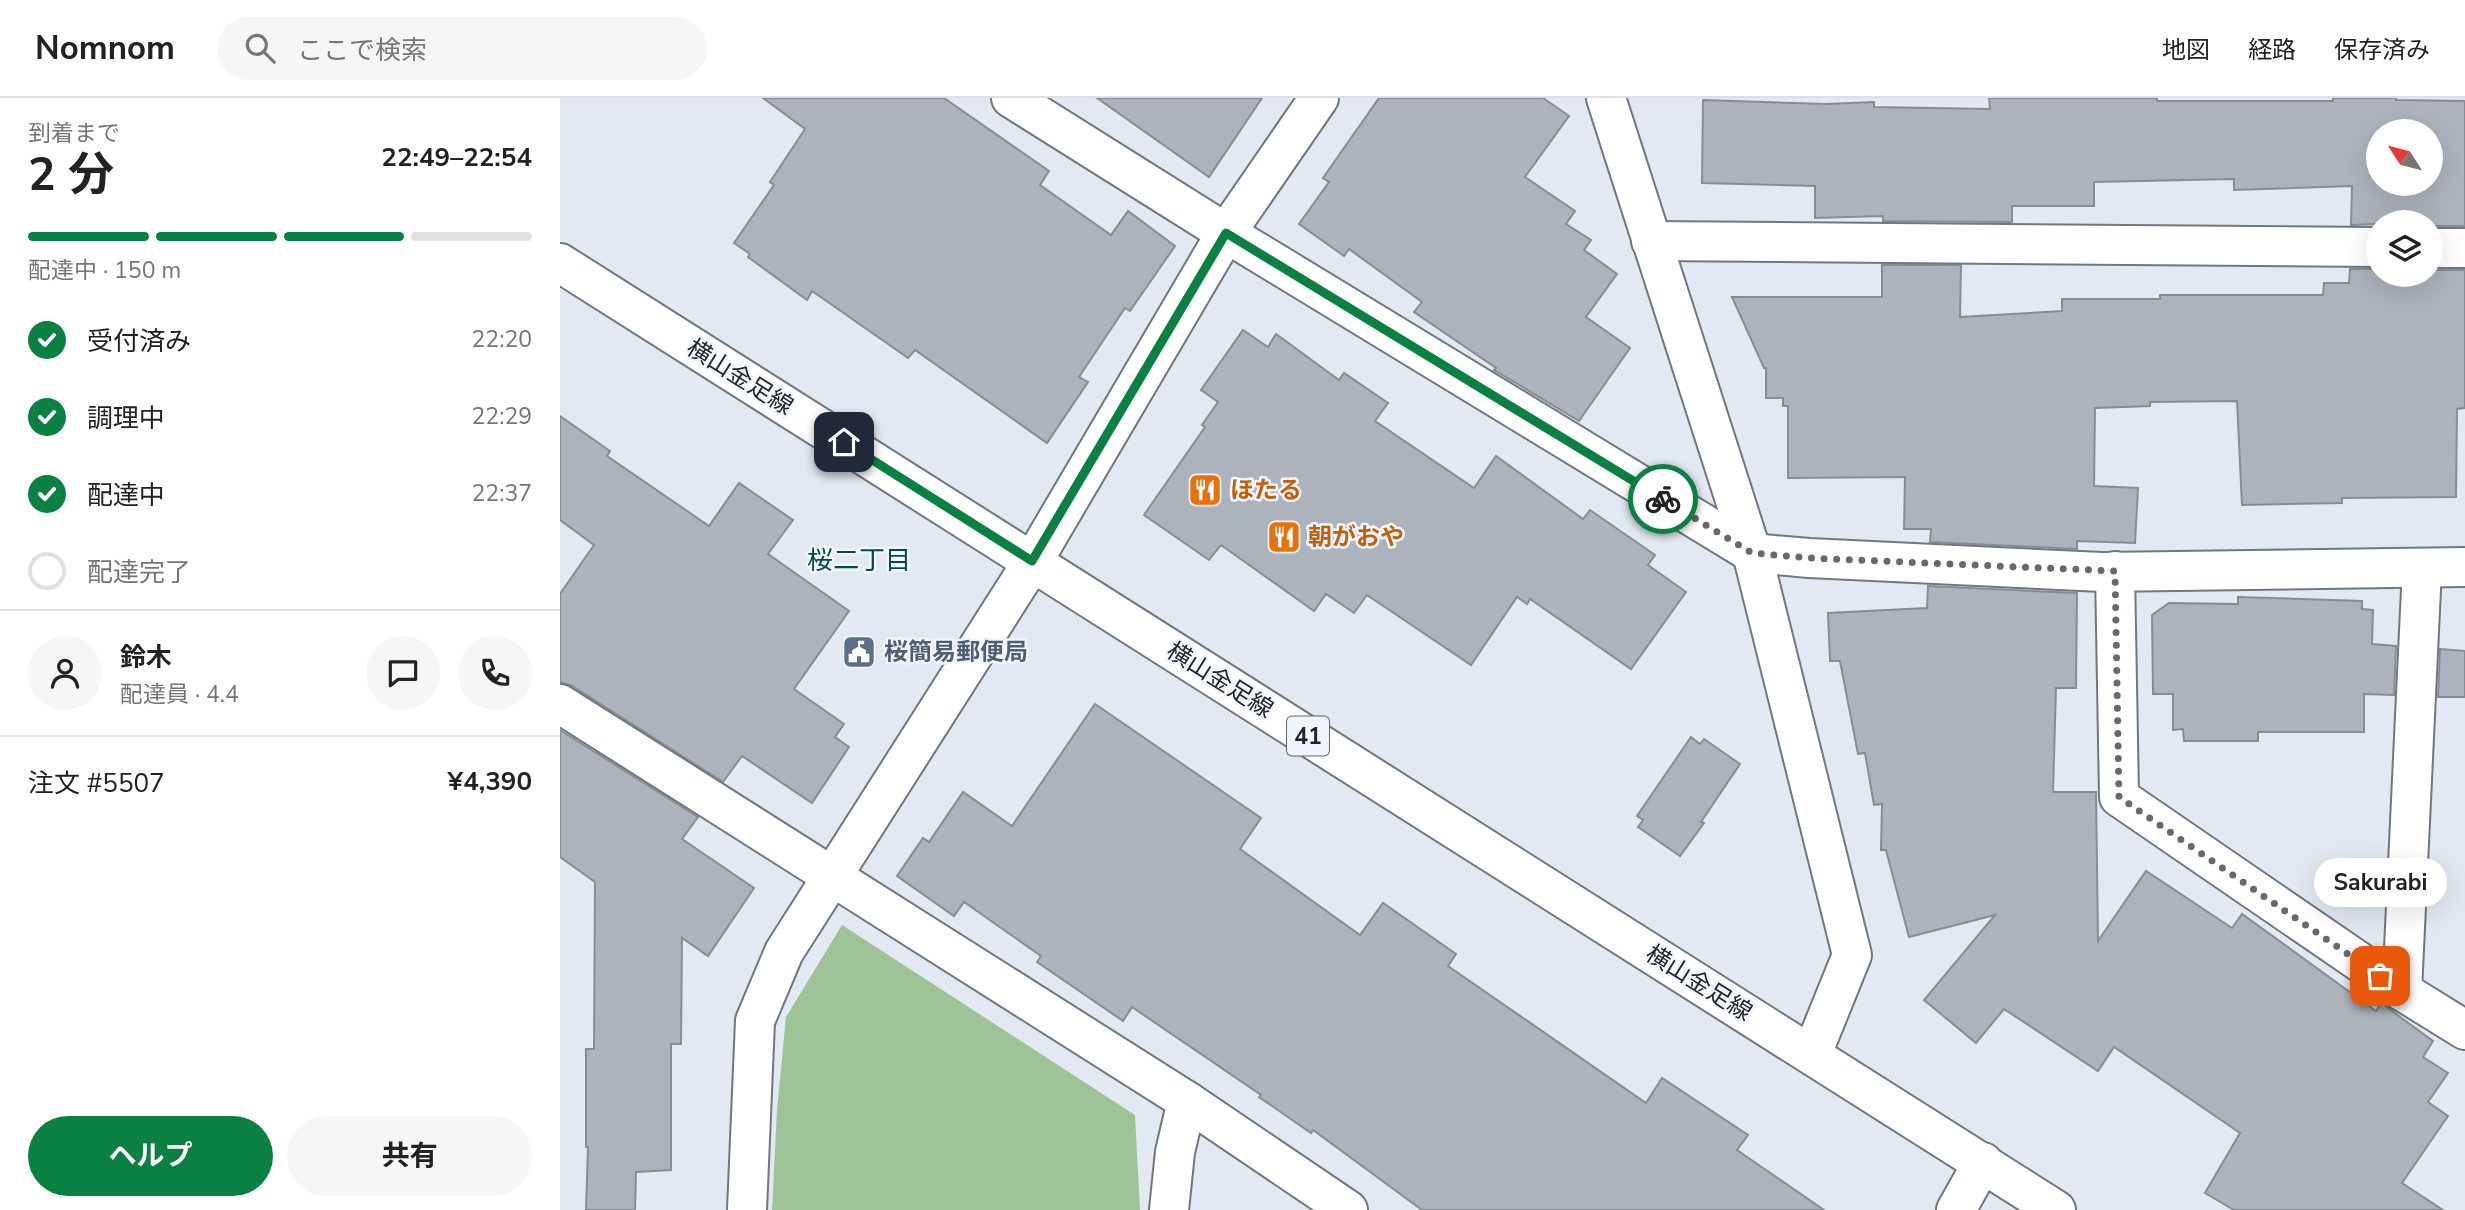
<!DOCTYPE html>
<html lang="ja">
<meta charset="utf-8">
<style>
:root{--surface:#fff;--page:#f6f6f6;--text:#222;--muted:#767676;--line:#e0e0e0;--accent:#0b8043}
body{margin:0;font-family:"Nunito Sans","Noto Sans JP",sans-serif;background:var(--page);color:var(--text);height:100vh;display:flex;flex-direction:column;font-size:26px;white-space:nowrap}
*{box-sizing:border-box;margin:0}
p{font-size:23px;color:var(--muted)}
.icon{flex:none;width:38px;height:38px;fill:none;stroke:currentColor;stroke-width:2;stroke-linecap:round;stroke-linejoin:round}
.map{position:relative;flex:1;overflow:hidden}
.sheet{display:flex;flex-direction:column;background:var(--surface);width:560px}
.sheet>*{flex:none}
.needle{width:46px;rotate:306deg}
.fabs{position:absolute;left:1806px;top:21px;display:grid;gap:14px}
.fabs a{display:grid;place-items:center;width:77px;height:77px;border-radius:50%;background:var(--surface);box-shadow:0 7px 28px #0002;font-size:35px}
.pin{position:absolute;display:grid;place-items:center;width:60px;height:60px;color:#fff;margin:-30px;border-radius:14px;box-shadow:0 4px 10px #0006}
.courier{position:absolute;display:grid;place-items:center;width:70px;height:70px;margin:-35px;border:5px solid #0b8043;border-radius:50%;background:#fff;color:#222;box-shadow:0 2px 9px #0007}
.bubble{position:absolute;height:49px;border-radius:24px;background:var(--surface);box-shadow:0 7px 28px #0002;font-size:23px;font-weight:700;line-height:49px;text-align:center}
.overview em{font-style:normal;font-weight:700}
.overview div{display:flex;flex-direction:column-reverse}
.overview{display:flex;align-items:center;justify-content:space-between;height:119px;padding:0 28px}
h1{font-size:46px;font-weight:700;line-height:52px}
.bar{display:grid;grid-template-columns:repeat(4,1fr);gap:10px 7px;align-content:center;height:84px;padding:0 28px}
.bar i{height:9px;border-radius:5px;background:var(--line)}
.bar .on{background:var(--accent)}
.bar p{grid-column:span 4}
.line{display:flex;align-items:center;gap:18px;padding:0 28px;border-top:2px solid var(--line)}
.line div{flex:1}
.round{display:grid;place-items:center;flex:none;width:74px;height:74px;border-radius:37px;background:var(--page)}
ol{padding:0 28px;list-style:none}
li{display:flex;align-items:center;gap:21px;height:77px}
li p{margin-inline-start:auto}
li .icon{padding:7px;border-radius:50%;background:var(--accent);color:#fff;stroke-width:4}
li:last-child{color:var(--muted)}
li i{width:38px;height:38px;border:4px solid var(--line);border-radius:50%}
.primary-button{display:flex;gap:14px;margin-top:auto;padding:14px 28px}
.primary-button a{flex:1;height:80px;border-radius:42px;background:var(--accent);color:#fff;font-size:28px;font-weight:700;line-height:80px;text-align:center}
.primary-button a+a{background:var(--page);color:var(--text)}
header{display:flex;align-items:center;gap:42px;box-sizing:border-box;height:98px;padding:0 35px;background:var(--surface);border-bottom:2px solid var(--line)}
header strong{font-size:33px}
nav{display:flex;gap:38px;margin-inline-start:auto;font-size:24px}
.search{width:490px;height:63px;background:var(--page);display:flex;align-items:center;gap:18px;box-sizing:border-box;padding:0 24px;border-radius:38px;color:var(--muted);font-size:26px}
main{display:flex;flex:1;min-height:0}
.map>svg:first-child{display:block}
</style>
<header>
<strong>Nomnom</strong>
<div class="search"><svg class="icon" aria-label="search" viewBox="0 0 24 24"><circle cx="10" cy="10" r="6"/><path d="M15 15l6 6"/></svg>ここで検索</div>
<nav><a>地図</a><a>経路</a><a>保存済み</a></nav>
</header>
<main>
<section class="sheet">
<div class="overview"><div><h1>2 分</h1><p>到着まで</p></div><em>22:49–22:54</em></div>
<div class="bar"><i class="on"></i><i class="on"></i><i class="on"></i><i></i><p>配達中 · 150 m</p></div>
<ol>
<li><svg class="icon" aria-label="check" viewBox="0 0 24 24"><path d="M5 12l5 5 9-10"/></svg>受付済み<p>22:20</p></li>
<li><svg class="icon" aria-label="check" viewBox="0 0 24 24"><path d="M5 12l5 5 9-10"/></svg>調理中<p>22:29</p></li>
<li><svg class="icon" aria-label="check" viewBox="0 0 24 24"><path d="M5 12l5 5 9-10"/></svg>配達中<p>22:37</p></li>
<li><i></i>配達完了</li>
</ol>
<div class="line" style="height:126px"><a class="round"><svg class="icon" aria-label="person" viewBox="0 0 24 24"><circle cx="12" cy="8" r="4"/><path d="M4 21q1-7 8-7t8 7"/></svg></a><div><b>鈴木</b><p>配達員 · 4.4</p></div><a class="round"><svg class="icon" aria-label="chat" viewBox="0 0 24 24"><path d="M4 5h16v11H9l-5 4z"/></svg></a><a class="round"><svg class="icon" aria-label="phone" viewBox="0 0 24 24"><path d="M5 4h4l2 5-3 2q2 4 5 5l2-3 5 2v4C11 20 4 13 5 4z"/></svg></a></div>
<div class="line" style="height:91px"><div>注文 #5507</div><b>¥4,390</b></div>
<div class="primary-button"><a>ヘルプ</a><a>共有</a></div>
</section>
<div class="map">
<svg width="1905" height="1112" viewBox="0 0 1905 1112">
<rect width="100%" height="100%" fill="#e2e9f3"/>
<!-- green -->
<polygon fill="#9ec397" points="282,827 575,1017 580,1112 212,1112 217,1012 226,919"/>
<!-- building -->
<g fill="#adb3bd" stroke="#878d97" stroke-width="2" fill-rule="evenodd">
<polygon points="203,0 384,0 489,73 480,87 551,137 568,113 615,148 570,213 565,210 519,279 528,284 487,345 355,252 348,260 252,193 247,202 188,159 190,156 174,145 214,87 210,84 245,31"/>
<polygon points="537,0 702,0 649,79"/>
<polygon points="819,0 983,0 1009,18 965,79 1015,113 1006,126 1031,142 1024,152 1057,176 1026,219 1070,250 1019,323 934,272 936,270 854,214 862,204 789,151 784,158 739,126 769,84 763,80"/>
<path d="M 1429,0 L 1597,0 L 1597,3 L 1773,3 L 1773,0 L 1836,0 L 1836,2 L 1905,3 L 1905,128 L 1871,128 L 1871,124 L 1791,127 L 1792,88 L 1674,92 L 1674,81 L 1534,84 L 1534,108 L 1452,108 L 1452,124 L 1323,123 L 1323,118 L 1255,120 L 1255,88 L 1142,85 L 1143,2 L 1266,6 L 1314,4 L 1314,9 L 1430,11 ZM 1818,33 L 1871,33 L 1871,86 L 1818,86 Z"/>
<polygon points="1322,167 1401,167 1400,219 1502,213 1502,201 1600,201 1600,197 1763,197 1764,185 1789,185 1790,171 1818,171 1818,177 1871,177 1871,172 1905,172 1905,310 1897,311 1896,399 1782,400 1782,405 1682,407 1677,303 1590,304 1590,308 1535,310 1534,388 1578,390 1575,445 1517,443 1517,451 1370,444 1371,431 1344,431 1345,379 1228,380 1228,308 1223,308 1223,300 1206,300 1206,270 1204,270 1172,199 1322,199"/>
<polygon points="683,232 708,249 716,236 779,282 784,275 828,305 815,323 914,390 936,358 1023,421 1030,412 1095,457 1088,467 1126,494 1071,571 970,501 967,506 957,499 911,567 807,497 794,515 766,496 754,513 661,447 649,462 584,417 645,329 642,327 658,304 641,292"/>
<polygon points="0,318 50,353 47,358 149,428 179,385 233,422 208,456 289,513 234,591 284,626 275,639 289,649 252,705 182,658 163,684 12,588 0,584 0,496 34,447 0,422"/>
<polygon points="1368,488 1517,495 1516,590 1496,590 1493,694 1536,694 1538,843 1586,773 1672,830 1682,816 1816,913 1821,905 1873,943 1863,959 1888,975 1868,1004 1888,1018 1842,1085 1883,1112 1674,1112 1645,1095 1680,1035 1554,949 1538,973 1444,911 1416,945 1364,902 1435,817 1349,839 1326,752 1321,752 1322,706 1314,707 1305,655 1298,656 1280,563 1270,563 1268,515 1367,510"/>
<polygon points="1678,499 1802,503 1802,511 1813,512 1812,546 1836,548 1834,597 1804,596 1804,634 1698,634 1698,643 1624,643 1623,631 1613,632 1613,596 1593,596 1592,517 1609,505 1678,506"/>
<polygon points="1880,551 1905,553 1905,599 1878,599"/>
<polygon points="535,606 701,720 680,751 800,837 823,805 896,856 888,868 1086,1005 1102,980 1188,1037 1177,1052 1264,1112 862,1112 753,1032 751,1035 699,999 701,997 572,909 563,923 477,864 481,858 404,804 394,818 337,778 363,740 369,744 403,694 452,728"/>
<polygon points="0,632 138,719 122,741 194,790 148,858 122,840 121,946 111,946 111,1072 76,1074 75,1112 26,1112 28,1049 26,1049 26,951 34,951 35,784 0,759"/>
<polygon points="1131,639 1140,646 1144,641 1180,666 1141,724 1144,725 1120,758 1078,729 1083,722 1077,718"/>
</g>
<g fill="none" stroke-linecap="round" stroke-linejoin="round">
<defs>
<g id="minor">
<polyline points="451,0 666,135 1192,455 1249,460 1542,474 1905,469"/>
<polyline points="1046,0 1192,455 1292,857 1252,956"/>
<polyline points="1091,143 1818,149"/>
<polyline points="1871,150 1905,150"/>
<polyline points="1555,473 1559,699 1842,893 1905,932"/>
<polyline points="0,606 627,1003 788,1112"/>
<polyline points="1842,893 1862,470"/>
<polyline points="187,1112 195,923 224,854 473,463 666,135 759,0"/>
<polyline points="609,1112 615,1054 627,1003"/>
<polyline points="1396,1112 1423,1064"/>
</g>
<polyline id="primary" points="0,165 1496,1112"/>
</defs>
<!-- minor casing -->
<use href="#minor" stroke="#717780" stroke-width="42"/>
<!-- primary casing -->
<use href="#primary" stroke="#717780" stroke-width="42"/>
<!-- minor -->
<use href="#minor" stroke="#fff" stroke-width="38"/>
<!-- primary -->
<use href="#primary" stroke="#fff" stroke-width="38"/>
</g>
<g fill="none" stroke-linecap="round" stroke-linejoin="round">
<!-- done -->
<polyline stroke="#666a70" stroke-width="7" stroke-dasharray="0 12.6" points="1103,401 1192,455 1249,460 1555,473 1559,699 1820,878"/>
<!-- route -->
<polyline stroke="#0b8043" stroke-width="9" points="284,344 472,463 666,135 1103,401"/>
</g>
<!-- icons -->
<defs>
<symbol id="restaurant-square" viewBox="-11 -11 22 22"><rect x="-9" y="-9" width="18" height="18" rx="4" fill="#e8710a" stroke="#f1f6fe"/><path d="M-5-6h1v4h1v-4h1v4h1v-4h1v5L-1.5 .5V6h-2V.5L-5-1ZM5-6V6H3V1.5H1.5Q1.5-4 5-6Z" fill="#fff"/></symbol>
<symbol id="civic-square" viewBox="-11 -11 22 22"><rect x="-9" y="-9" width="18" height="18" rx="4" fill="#5c6f8a" stroke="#f1f6fe"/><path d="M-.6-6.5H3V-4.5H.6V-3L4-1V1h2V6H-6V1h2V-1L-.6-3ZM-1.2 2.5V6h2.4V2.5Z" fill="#fff"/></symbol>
</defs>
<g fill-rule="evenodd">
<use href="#restaurant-square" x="626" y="373" width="38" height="38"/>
<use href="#restaurant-square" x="705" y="420" width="38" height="38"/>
<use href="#civic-square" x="280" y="535" width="38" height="38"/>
</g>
<g text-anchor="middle" stroke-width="5" stroke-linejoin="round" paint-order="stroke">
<!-- shield labels -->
<rect fill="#f1f6fe" stroke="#616469" stroke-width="2" x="727" y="618.5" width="42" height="39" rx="5"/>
<g font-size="23" font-weight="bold" fill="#232629">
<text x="748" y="646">41</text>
</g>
<!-- street labels -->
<g font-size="24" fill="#232629" stroke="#f1f6fe">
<text transform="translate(180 279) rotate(32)" y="8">横山金足線</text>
<text transform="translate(660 582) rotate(32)" y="8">横山金足線</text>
<text transform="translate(1139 885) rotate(32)" y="8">横山金足線</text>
</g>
<!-- food labels -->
<g font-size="24" font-weight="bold" fill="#c56008" stroke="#f1f6fe" text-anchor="start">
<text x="670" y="400">ほたる</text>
<text x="748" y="447">朝がおや</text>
</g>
<!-- service labels -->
<g font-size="24" font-weight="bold" fill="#4e5e75" stroke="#f1f6fe" text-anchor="start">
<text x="324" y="562">桜簡易郵便局</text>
</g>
<!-- neighbourhood labels -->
<g font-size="26" fill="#06494b" stroke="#f1f6fe">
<text x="299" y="471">桜二丁目</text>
</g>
</g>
</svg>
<div class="fabs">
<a><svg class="needle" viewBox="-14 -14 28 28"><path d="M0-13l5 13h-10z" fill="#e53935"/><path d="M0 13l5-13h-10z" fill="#767676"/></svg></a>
<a><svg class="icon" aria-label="layers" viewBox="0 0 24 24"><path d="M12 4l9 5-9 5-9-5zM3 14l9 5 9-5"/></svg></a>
</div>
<div class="pin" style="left:1820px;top:878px;background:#ea580c"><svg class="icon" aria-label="bag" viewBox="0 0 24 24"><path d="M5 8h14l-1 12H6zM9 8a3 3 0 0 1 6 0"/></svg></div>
<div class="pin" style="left:284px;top:344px;background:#1f2937"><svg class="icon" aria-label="home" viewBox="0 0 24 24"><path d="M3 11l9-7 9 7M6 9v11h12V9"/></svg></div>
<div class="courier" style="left:1103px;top:401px"><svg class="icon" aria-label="bike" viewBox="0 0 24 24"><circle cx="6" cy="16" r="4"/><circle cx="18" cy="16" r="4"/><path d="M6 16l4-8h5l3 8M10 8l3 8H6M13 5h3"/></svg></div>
<div class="bubble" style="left:1754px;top:760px;width:133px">Sakurabi</div>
</div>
</main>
